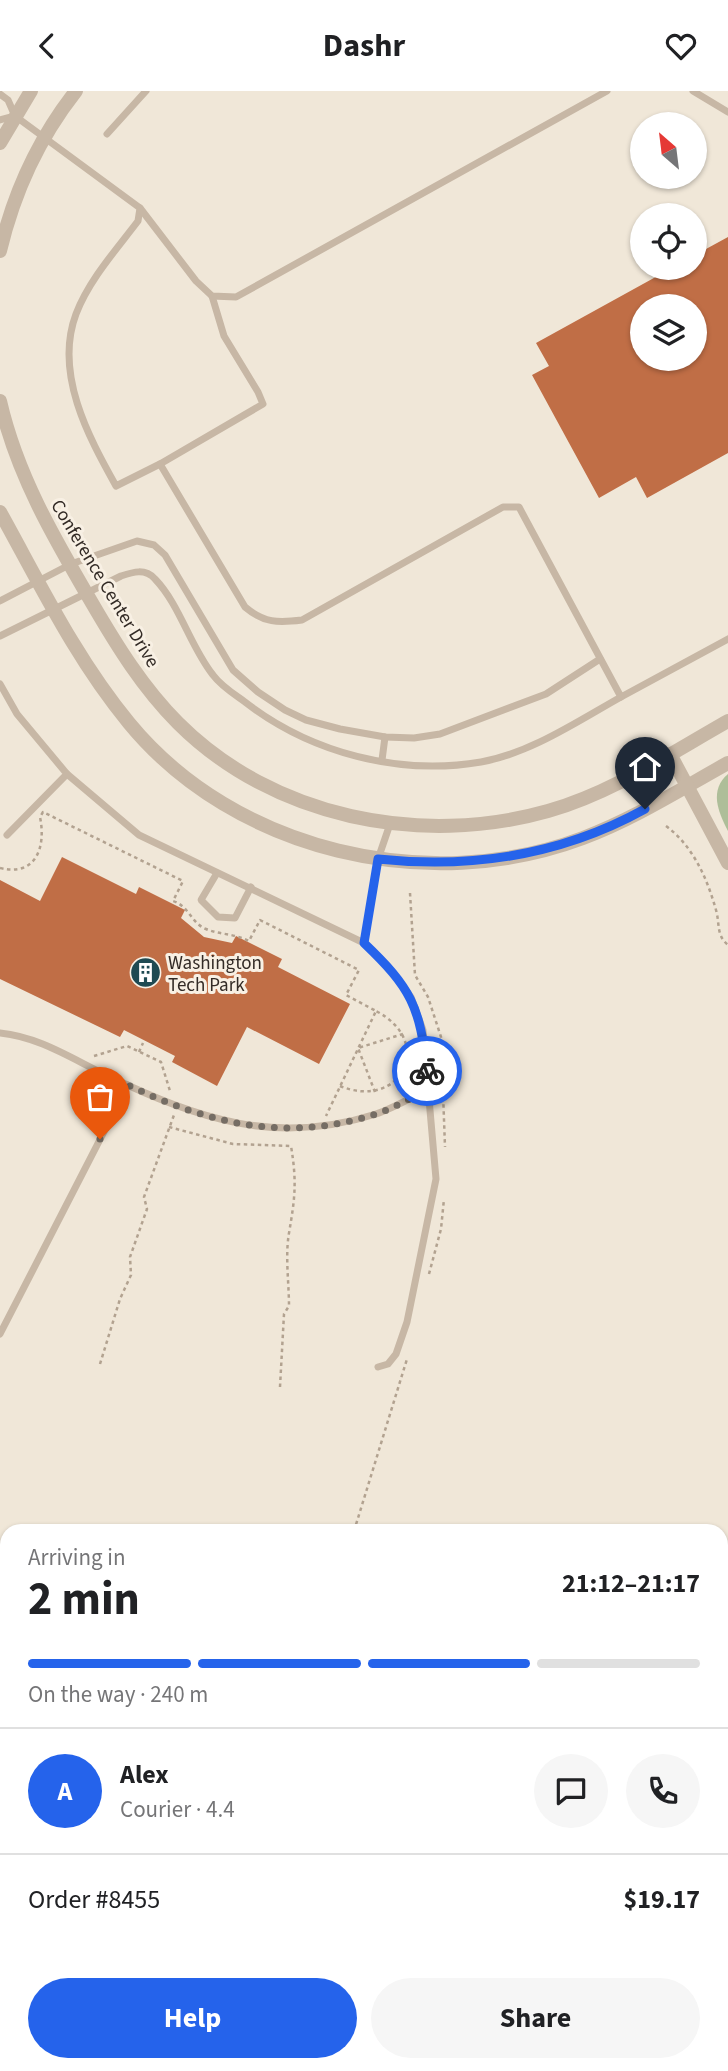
<!DOCTYPE html>
<meta charset="utf-8">
<style>
:root{--surface:#fff;--page:#f6f6f6;--text:#202124;--muted:#757577;--line:#e0e0e0;--accent:#2563eb}
body{margin:0;font-family:"Source Sans 3",sans-serif;background:var(--page);color:var(--text);height:100vh;display:flex;flex-direction:column;font-size:26px;white-space:nowrap}
*{box-sizing:border-box;margin:0}
p{font-size:23px;color:var(--muted)}
.icon{flex:none;width:38px;height:38px;fill:none;stroke:currentColor;stroke-width:2;stroke-linecap:round;stroke-linejoin:round}
.map{position:relative;flex:1;overflow:hidden}
.panel{position:absolute;left:0px;top:1433px;width:728px;height:548px;display:flex;flex-direction:column;background:var(--surface);border-radius:21px 21px 0 0;box-shadow:0 2px 5px #0004}
.panel>*{flex:none}
.needle{width:46px;rotate:332deg}
.tools{position:absolute;left:630px;top:21px;display:grid;gap:14px}
.tools a{display:grid;place-items:center;width:77px;height:77px;border-radius:50%;background:var(--surface);box-shadow:0 2px 5px #0004;font-size:35px}
.pin{position:absolute;display:grid;place-items:center;width:60px;height:60px;color:#fff;margin:-72px -30px;border-radius:50% 50% 50% 0;rotate:-45deg;box-shadow:0 0 7px #0007}
.pin .icon{rotate:45deg}
.courier{position:absolute;display:grid;place-items:center;width:70px;height:70px;margin:-35px;border:5px solid #2563eb;border-radius:50%;background:#fff;color:#222;box-shadow:0 2px 9px #0007}
.headline em{font-style:normal;font-weight:700}
.headline div{display:flex;flex-direction:column-reverse}
.headline{display:flex;align-items:center;justify-content:space-between;height:119px;padding:0 28px}
h1{font-size:46px;font-weight:700;line-height:52px}
.bar{display:grid;grid-template-columns:repeat(4,1fr);gap:10px 7px;align-content:center;height:84px;padding:0 28px}
.bar i{height:9px;border-radius:5px;background:var(--line)}
.bar .selected{background:var(--accent)}
.bar p{grid-column:span 4}
.line{display:flex;align-items:center;gap:18px;padding:0 28px;border-top:2px solid var(--line)}
.line div{flex:1}
.round{display:grid;place-items:center;flex:none;width:74px;height:74px;border-radius:37px;background:var(--page)}
.button{display:flex;gap:14px;margin-top:auto;padding:14px 28px}
.button a{flex:1;height:80px;border-radius:42px;background:var(--accent);color:#fff;font-size:28px;font-weight:700;line-height:80px;text-align:center}
.button a+a{background:var(--page);color:var(--text)}
header{display:flex;justify-content:space-between;align-items:center;height:91px;padding:0 28px;background:var(--surface);font-size:32px;font-weight:700}
.map>svg:first-child{display:block}
</style>
<header><svg class="icon" aria-label="back" viewBox="0 0 24 24"><path d="M15 5l-7 7 7 7"/></svg>Dashr<svg class="icon" aria-label="heart" viewBox="0 0 24 24"><path d="M12 20l-8-8c-3-5 5-10 8-4 3-6 11-1 8 4z"/></svg></header>
<div class="map">
<svg width="728" height="1980" viewBox="0 0 728 1980">
<rect width="100%" height="100%" fill="#f0e7d8"/>
<!-- green -->
<path fill="#aebe99" d="M 728,683 L 728,740 C 718,721 709,699 728,683 Z"/>
<!-- building -->
<g fill="#c06e46" fill-rule="evenodd">
<path d="M 728,146 L 728,362 L 647,407 L 636,386 L 599,407 L 532,284 L 549,275 L 536,252 L 672,177 L 695,177 L 695,164 ZM 642,215 L 695,215 L 695,268 L 642,268 Z"/>
<polygon points="62,766 136,803 139,796 185,819 181,827 204,846 232,852 236,845 282,868 278,876 350,913 319,973 247,936 217,995 172,971 175,965 124,939 120,946 0,888 0,789 40,810"/>
</g>
<g fill="none" stroke-linecap="round" stroke-linejoin="round">
<!-- path -->
<g stroke="#b2a290" stroke-width="2.5" stroke-dasharray="3.5 3.5" stroke-linecap="butt">
<path d="M 666,735 C 693,755 707,787 716,819 C 720,833 716,844 728,854"/>
<path d="M 0,777 C 37,786 46,755 40,726 L 43,721 L 183,790 L 173,810 C 189,815 191,832 206,838 C 220,844 233,842 249,850 L 260,829 L 359,879 L 346,904 L 376,920 L 326,1025"/>
<polyline points="410,802 415,884 428,906 441,946 445,1056"/>
<polyline points="139,961 143,952"/>
<polyline points="94,965 127,955 161,971 170,1000"/>
<path d="M 340,995 C 401,1020 436,951 376,920"/>
<polyline points="375,1001 358,957 403,943"/>
<path d="M 169,1036 L 233,1053 L 291,1055 C 297,1091 295,1107 289,1142 C 285,1165 289,1192 289,1215 L 284,1223 L 280,1296"/>
<polyline points="429,1183 441,1138 444,1108"/>
<polyline points="100,1273 120,1208 131,1184 130,1166 147,1118 144,1106 174,1024"/>
<polyline points="354,1440 407,1268"/>
<polyline points="721,1464 728,1460"/>
<polyline points="0,1558 7,1562"/>
<polyline points="721,1583 728,1586"/>
<polyline points="721,1847 728,1851"/>
</g>
<!-- service -->
<g stroke="#c7b7a5" stroke-width="7">
<polyline points="693,0 728,21"/>
<path d="M 0,3 L 8,9 L 15,25 L 140,117 L 138,130 C 116,159 89,189 76,223 C 54,282 88,345 116,395 L 160,373 L 245,516 C 264,532 278,532 302,529 L 503,416 L 519,416 L 621,606 L 728,548"/>
<polyline points="0,29 14,25"/>
<polyline points="107,43 146,0"/>
<polyline points="140,117 196,190 212,205 236,206 607,0"/>
<polyline points="160,373 263,313 258,301 224,245 212,205"/>
<polyline points="0,510 71,473 137,450 154,454 165,464 233,579 258,601 285,619 306,629 340,638 385,646 414,647 440,643 546,603 600,568"/>
<path d="M 0,545 L 121,485 C 133,481 145,477 155,488 C 180,514 190,555 213,584 C 221,595 234,603 245,611 C 311,662 399,685 481,671 C 531,662 578,630 621,606"/>
<polyline points="0,593 17,623 67,683 7,744"/>
<polyline points="382,669 385,646"/>
<polyline points="67,683 139,744 364,852 387,874 411,906 423,939 436,1088 407,1231 396,1263 388,1273 378,1276"/>
<polyline points="217,782 201,809 218,826 235,827 251,796"/>
<polyline points="364,852 378,768 390,733"/>
<path d="M 0,942 C 40,946 72,968 108,985 C 198,1028 276,1055 376,1023 C 394,1017 412,1006 429,998"/>
<polyline points="0,1243 128,994"/>
<polyline points="0,1863 7,1840"/>
</g>
<!-- minor -->
<g stroke="#c7b7a5" stroke-width="14">
<polyline points="0,52 31,0"/>
<path d="M 0,160 C 14,101 39,47 76,0"/>
<path d="M 0,310 C 17,384 54,447 92,512 C 117,555 143,597 178,632 C 273,727 421,756 548,720 C 612,702 671,662 728,630"/>
<path d="M 0,421 C 40,493 76,568 129,632 C 235,761 429,805 583,747 C 634,728 681,698 728,672"/>
<polyline points="670,663 728,772"/>
<polyline points="583,1980 586,1974"/>
<polyline points="646,1980 649,1974"/>
</g>
<!-- primary -->
<g stroke="#746458" stroke-width="18">
<polyline points="0,1612 7,1615"/>
<polyline points="721,1911 728,1914"/>
</g>
</g>
<g fill="none" stroke-linecap="round" stroke-linejoin="round">
<!-- done -->
<path stroke="#756d64" stroke-width="7" stroke-dasharray="0 12.6" d="M 100,1048 L 128,994 C 209,1033 287,1052 376,1023 C 394,1017 412,1006 429,998 L 427,980"/>
<!-- route -->
<path stroke="#2563eb" stroke-width="9" d="M 427,980 C 420,915 411,897 364,852 L 378,768 C 471,778 562,764 645,718"/>
</g>
<!-- icons -->
<defs>
<symbol id="building-disc" viewBox="-11 -11 22 22"><circle r="9.5" fill="#1e4a52" stroke="#f8f0e4"/><path d="M-4-6H4V6H1V3H-1V6H-4ZM-2.5-4.3h1.7v1.8h-1.7ZM.8-4.3h1.7v1.8H.8ZM-2.5-1h1.7V.8h-1.7ZM.8-1h1.7V.8H.8Z" fill="#fff"/></symbol>
</defs>
<g fill-rule="evenodd">
<use href="#building-disc" x="128" y="864" width="35" height="35"/>
</g>
<g text-anchor="middle" stroke-width="6" stroke-linejoin="round" paint-order="stroke">
<!-- street labels -->
<g font-size="19" fill="#332b26" stroke="#f8f0e4">
<text transform="translate(106 492) rotate(59)" y="7">Conference Center Drive</text>
</g>
<!-- poi labels -->
<g font-size="19" fill="#332b26" stroke="#f8f0e4" text-anchor="start">
<text x="168" y="878">Washington<tspan x="168" dy="22">Tech Park</tspan></text>
</g>
</g>
</svg>
<div class="tools">
<a><svg class="needle" viewBox="-14 -14 28 28"><path d="M0-13l5 13h-10z" fill="#e53935"/><path d="M0 13l5-13h-10z" fill="#757577"/></svg></a>
<a><svg class="icon" aria-label="locate" viewBox="0 0 24 24"><circle cx="12" cy="12" r="6"/><path d="M12 2v4M12 18v4M2 12h4M18 12h4"/></svg></a>
<a><svg class="icon" aria-label="layers" viewBox="0 0 24 24"><path d="M12 4l9 5-9 5-9-5zM3 14l9 5 9-5"/></svg></a>
</div>
<div class="pin" style="left:100px;top:1048px;background:#ea580c"><svg class="icon" aria-label="bag" viewBox="0 0 24 24"><path d="M5 8h14l-1 12H6zM9 8a3 3 0 0 1 6 0"/></svg></div>
<div class="pin" style="left:645px;top:718px;background:#1f2937"><svg class="icon" aria-label="home" viewBox="0 0 24 24"><path d="M3 11l9-7 9 7M6 9v11h12V9"/></svg></div>
<div class="courier" style="left:427px;top:980px"><svg class="icon" aria-label="bike" viewBox="0 0 24 24"><circle cx="6" cy="16" r="4"/><circle cx="18" cy="16" r="4"/><path d="M6 16l4-8h5l3 8M10 8l3 8H6M13 5h3"/></svg></div>
<section class="panel">
<div class="headline"><div><h1>2 min</h1><p>Arriving in</p></div><em>21:12–21:17</em></div>
<div class="bar"><i class="selected"></i><i class="selected"></i><i class="selected"></i><i></i><p>On the way · 240 m</p></div>
<div class="line" style="height:126px"><b class="round" style="background:var(--accent);color:#fff">A</b><div><b>Alex</b><p>Courier · 4.4</p></div><a class="round"><svg class="icon" aria-label="chat" viewBox="0 0 24 24"><path d="M4 5h16v11H9l-5 4z"/></svg></a><a class="round"><svg class="icon" aria-label="phone" viewBox="0 0 24 24"><path d="M5 4h4l2 5-3 2q2 4 5 5l2-3 5 2v4C11 20 4 13 5 4z"/></svg></a></div>
<div class="line" style="height:91px"><div>Order #8455</div><b>$19.17</b></div>
<div class="button"><a>Help</a><a>Share</a></div>
</section>
</div>
